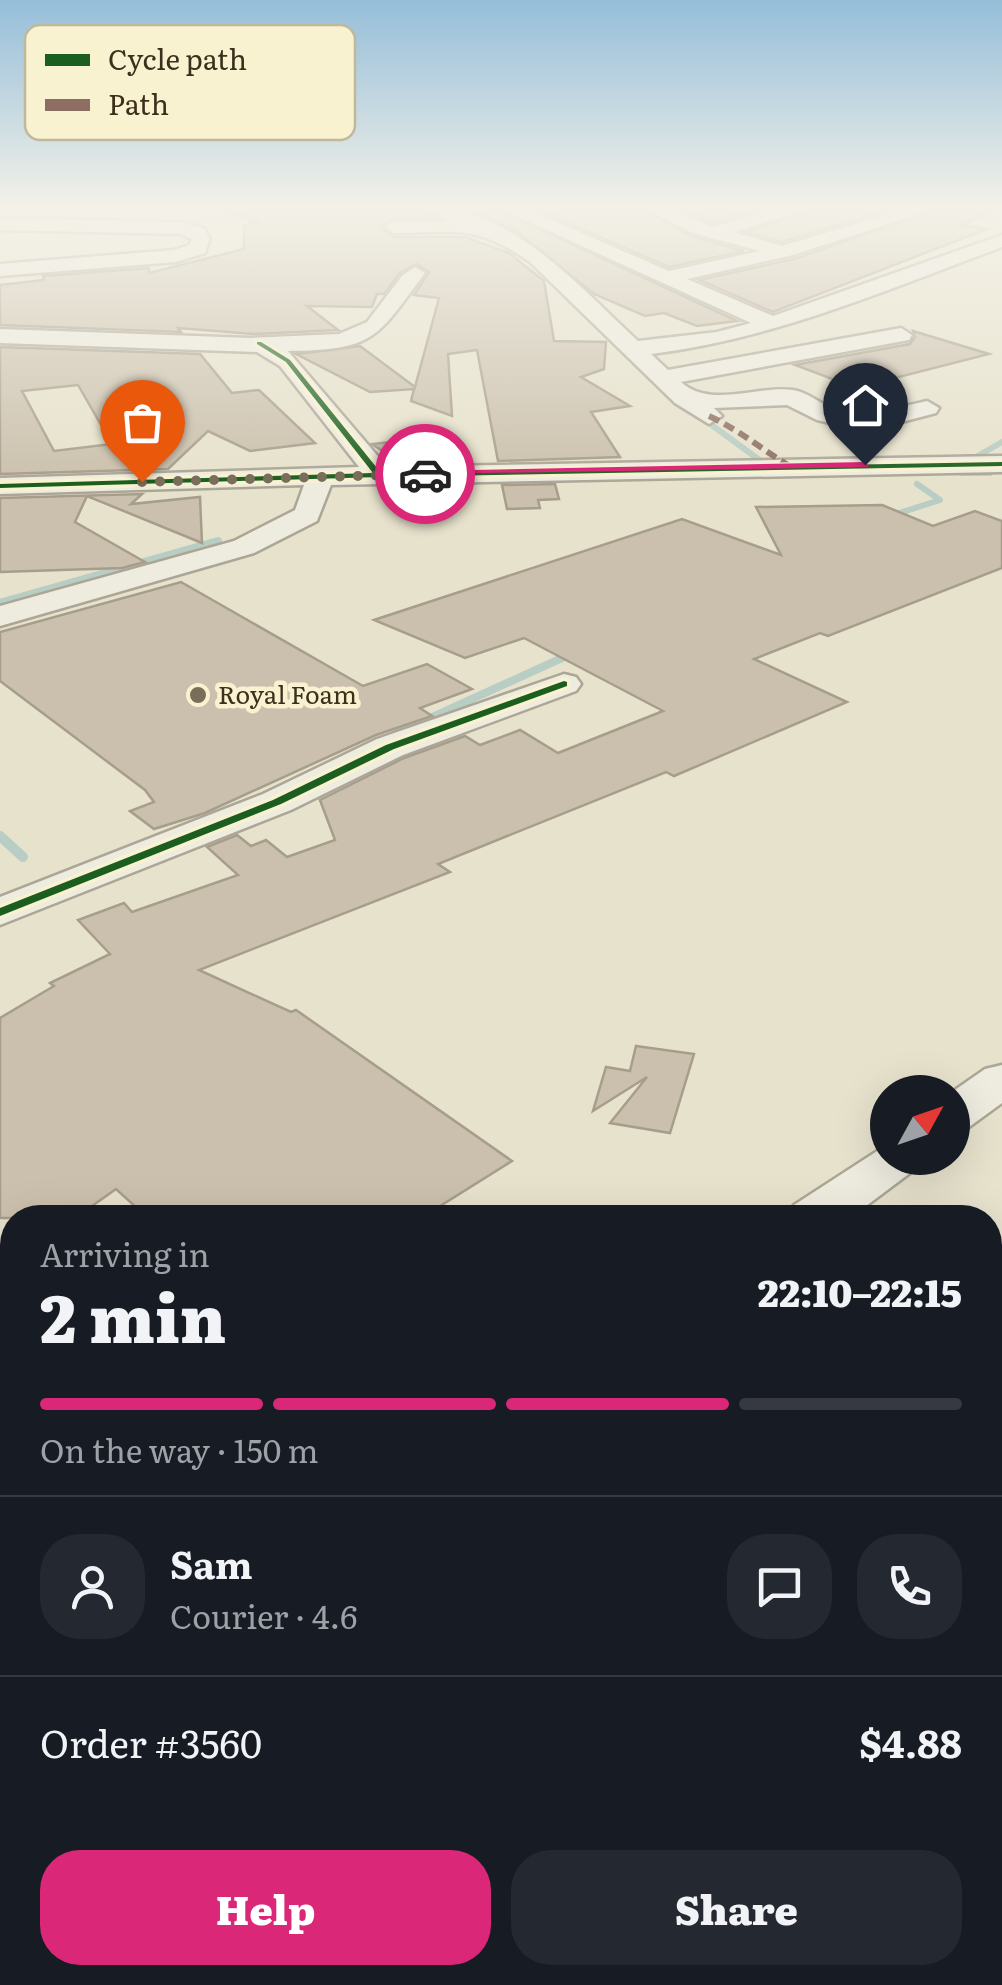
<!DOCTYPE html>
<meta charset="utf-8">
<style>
:root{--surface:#171b24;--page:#242831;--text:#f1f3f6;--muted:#9ea1a6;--line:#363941;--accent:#db2777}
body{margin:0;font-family:Literata,serif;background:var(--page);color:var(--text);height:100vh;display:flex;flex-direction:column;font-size:38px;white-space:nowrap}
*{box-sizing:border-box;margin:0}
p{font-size:32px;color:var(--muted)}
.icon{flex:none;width:55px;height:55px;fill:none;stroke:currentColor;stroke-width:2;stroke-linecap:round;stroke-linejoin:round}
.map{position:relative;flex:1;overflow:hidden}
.sheet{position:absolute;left:0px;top:1205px;width:1002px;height:780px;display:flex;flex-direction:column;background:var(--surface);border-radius:40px 40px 0 0;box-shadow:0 10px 40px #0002}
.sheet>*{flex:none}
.needle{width:65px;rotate:50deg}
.controls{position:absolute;left:870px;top:1075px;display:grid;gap:20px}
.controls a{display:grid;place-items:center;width:100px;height:100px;border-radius:50%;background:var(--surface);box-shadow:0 10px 40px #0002;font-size:50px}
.pin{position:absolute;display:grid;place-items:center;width:85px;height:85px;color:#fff;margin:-102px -42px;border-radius:50% 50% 50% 0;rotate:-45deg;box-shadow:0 0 10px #0007}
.pin .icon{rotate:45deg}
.courier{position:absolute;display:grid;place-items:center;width:100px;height:100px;margin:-50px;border:8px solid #db2777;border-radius:50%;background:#fff;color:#222;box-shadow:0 2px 12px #0007}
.overview em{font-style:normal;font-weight:800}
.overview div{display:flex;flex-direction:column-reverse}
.overview{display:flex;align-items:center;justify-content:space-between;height:170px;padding:0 40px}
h1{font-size:65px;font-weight:800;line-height:75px}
.bar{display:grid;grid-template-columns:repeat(4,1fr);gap:15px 10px;align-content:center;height:120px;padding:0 40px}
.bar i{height:12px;border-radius:8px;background:var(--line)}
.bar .on{background:var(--accent)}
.bar p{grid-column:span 4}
.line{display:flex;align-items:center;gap:25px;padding:0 40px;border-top:2px solid var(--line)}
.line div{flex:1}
.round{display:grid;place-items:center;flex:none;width:105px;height:105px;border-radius:40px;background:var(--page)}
.primary-button{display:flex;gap:20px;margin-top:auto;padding:20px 40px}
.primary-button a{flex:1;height:115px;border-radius:40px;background:var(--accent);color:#fff;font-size:40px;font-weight:800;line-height:115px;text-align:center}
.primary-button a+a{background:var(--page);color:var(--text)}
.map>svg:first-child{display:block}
</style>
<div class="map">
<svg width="1002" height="1985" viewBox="0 0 1002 1985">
<rect width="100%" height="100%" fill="#e7e2cc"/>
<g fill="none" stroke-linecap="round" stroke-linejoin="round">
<!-- stream-far2 -->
<g stroke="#b8cdc3" stroke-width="6">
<polyline points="713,426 765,464"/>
<polyline points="964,457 976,457 1002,442"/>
<polyline points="819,460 857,459"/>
<polyline points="961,473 990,473"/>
<polyline points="887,517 940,500 917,484"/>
</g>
<!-- stream-far1 -->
<g stroke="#b8cdc3" stroke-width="8">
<polyline points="0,603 218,541"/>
<polyline points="393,735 573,653"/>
</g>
<!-- stream -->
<polyline stroke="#b8cdc3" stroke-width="10" points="0,836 23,857"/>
</g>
<!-- building -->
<g fill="#cbc0ad" stroke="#a79d8b" stroke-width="2.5" fill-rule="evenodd">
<polygon points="227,206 419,206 436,217 394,217 381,228 394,237 465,237 509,253 544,281 554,341 606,342 604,369 581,377 630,406 591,412 620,457 498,461 477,350 448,354 452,416 411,401 414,389 370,392 296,354 360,346 415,387 439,298 414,295 429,272 417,264 400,273 384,294 377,294 372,307 307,306 338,330 253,334 178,328 181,332 0,325 0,285 44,280 43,276 149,268 149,273 244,249 244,225 258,222 226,212"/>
<polygon points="458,206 490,206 737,321 697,326 664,313 645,316 594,294 516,231"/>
<polygon points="529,206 636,206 691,236 744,251 669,267"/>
<polygon points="675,206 773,206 712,223"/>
<polygon points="824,206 900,206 782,242 746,232"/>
<polygon points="946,206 1002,207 962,225 987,229 773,312 699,280 794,259"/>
<polygon points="913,331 989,354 856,388 795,365 910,344 915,337"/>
<path d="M 0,347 L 200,354 L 232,393 L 259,390 L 315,443 L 250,451 L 208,431 L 168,469 L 0,474 ZM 78,385 L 112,444 L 54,451 L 22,391 Z"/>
<polygon points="453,435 455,462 401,463 372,444"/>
<polygon points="555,484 559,499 538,500 540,508 507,509 502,485"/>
<polygon points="142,494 131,504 200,497 202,543 87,496 75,522 145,562 122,568 0,572 0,498"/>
<polygon points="882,505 933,526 975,511 1002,521 1002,568 828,636 820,633 754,659 847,702 674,776 666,772 438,864 450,872 199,970 291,1012 296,1010 512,1161 421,1218 148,1218 116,1189 75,1218 0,1218 0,1018 54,986 50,983 110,954 78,920 124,903 132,912 238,875 207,847 237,835 251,846 266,840 287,857 335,840 320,800 404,758 465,736 480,745 520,730 558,753 663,711 524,638 465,658 374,620 682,519 781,555 756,507"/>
<polygon points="181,582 363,686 427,664 472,689 420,708 432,716 376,735 205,813 154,829 130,811 154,802 145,790 0,681 0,632"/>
<polygon points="636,1046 694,1054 670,1133 610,1123 647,1077 593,1111 606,1067 630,1071"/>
</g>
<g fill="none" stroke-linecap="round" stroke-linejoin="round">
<defs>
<g id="minor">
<path d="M 423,206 C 511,206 578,286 638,341 L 717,332 L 751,323 L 494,206 L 519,206 L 669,271 L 760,251 L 693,233 L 640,206 L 665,206 L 712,227 L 789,206 L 820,206 L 733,232 L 782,246 L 914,206 L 943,206 L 793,255 L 687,279 L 773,316 L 1002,235 L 1002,247 C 886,290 774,339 651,354 L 668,370 L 901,328 L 912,335 L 909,340 L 681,382 C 710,409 758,385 793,390 C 808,392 821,405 835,409 C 863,417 900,407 927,401 L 939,408 L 936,413 L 894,424 L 843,426 L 817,420 L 787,405 L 714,408 L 722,416 L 709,424 L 675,403 L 530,262 C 475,224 458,232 394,233 L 385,227 L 394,221 L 450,221 Z"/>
<polygon points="0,218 181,222 204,228 210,239 205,253 176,262 0,276 0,264 174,250 189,245 192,239 181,234 0,230"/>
<path d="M 415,267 L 425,273 C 376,338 376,350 288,351 L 387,467 L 1002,456 L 1002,472 L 331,485 L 317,521 L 254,553 L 0,626 L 0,606 L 234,541 L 295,510 L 304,485 L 0,494 L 0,478 L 359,467 L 280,366 L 257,352 L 0,343 L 0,329 L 250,338 L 339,334 L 367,322 L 402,276 Z"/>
<polygon points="564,674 576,677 581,684 576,691 403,755 291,810 0,925 0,897 263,794 377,739"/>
<polygon points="1002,1065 1002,1103 969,1127 952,1132 952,1092 985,1069"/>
<polygon points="888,1144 888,1158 921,1158 914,1170 850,1218 787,1218 794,1205"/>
<polygon points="12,1770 12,1844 0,1849 0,1775"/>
<polygon points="990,1786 1002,1790 1002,1865 990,1860"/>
<polygon points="633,1972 715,1972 710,1985 627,1985"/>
</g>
</defs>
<!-- minor casing -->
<use href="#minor" stroke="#aca696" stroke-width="5"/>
<!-- minor -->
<use href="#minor" fill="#eeebdf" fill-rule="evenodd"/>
<!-- quiet -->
<path stroke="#8d6e63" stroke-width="6" stroke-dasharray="11 6" stroke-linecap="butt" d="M 709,416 C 739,430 760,448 788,465"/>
<defs>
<g id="cycleway">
<polygon points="257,342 261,342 290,360 381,473 1002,462 1002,466 379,477 0,488 0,484 373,473 286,362 257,344"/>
<polygon points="564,681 567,682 567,686 394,749 281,804 0,916 0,908 273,800 386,745"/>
</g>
</defs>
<!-- cycleway casing -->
<use href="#cycleway" stroke="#f9f2d1" stroke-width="7"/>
<!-- cycleway -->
<use href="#cycleway" fill="#1b5e20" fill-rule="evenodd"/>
</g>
<!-- sky -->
<linearGradient id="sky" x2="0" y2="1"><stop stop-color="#95bed9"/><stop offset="0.43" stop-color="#f4f2e8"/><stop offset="1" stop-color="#f4f2e8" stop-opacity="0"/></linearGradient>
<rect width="1002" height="484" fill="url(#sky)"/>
<!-- route -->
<polygon fill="#db2777" points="865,462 869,467 420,474 425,471"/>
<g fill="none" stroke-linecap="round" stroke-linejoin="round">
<!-- done -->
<polyline stroke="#786e5a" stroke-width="10" stroke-dasharray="0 18" points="142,482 425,474"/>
</g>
<!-- markers -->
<circle fill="#786e5a" stroke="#f9f2d1" stroke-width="4" cx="198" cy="695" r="10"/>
<g text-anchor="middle" stroke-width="9" stroke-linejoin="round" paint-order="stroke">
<!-- far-poi labels -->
<g font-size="25" fill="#3c301c" stroke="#f9f2d1" text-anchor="start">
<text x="218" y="704">Royal Foam</text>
</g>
</g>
<!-- legend -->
<rect x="25" y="25" width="330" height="115" rx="15" fill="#f9f2d1" stroke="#c0b89b" stroke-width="2.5"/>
<rect x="45" y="54" width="45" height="12" fill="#1b5e20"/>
<rect x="45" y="99" width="45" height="12" fill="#8d6e63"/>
<g font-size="28" fill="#3c301c">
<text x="108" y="70">Cycle path</text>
<text x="108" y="115">Path</text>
</g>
</svg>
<div class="controls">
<a><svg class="needle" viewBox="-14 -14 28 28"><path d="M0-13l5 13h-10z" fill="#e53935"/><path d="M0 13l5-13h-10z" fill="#9ea1a6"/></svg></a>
</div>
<div class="pin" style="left:142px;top:482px;background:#ea580c"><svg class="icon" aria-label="bag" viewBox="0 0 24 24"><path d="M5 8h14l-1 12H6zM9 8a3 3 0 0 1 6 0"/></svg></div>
<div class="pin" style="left:865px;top:465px;background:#1f2937"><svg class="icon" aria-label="home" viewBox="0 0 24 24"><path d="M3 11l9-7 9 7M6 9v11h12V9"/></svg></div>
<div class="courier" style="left:425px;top:474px"><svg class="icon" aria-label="car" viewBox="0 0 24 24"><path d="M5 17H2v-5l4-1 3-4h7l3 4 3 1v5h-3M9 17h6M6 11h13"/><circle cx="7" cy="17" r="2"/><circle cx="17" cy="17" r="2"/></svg></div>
<section class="sheet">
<div class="overview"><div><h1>2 min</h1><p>Arriving in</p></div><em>22:10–22:15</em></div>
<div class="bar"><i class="on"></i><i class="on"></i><i class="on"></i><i></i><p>On the way · 150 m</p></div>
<div class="line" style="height:180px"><a class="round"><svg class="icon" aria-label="person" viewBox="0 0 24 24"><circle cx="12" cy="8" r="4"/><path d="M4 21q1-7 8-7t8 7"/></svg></a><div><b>Sam</b><p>Courier · 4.6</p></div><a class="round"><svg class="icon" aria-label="chat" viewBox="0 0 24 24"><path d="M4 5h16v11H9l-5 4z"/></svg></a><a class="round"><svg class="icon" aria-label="phone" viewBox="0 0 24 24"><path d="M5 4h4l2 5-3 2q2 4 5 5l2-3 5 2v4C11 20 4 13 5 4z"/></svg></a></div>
<div class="line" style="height:130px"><div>Order #3560</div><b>$4.88</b></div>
<div class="primary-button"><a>Help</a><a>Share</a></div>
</section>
</div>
